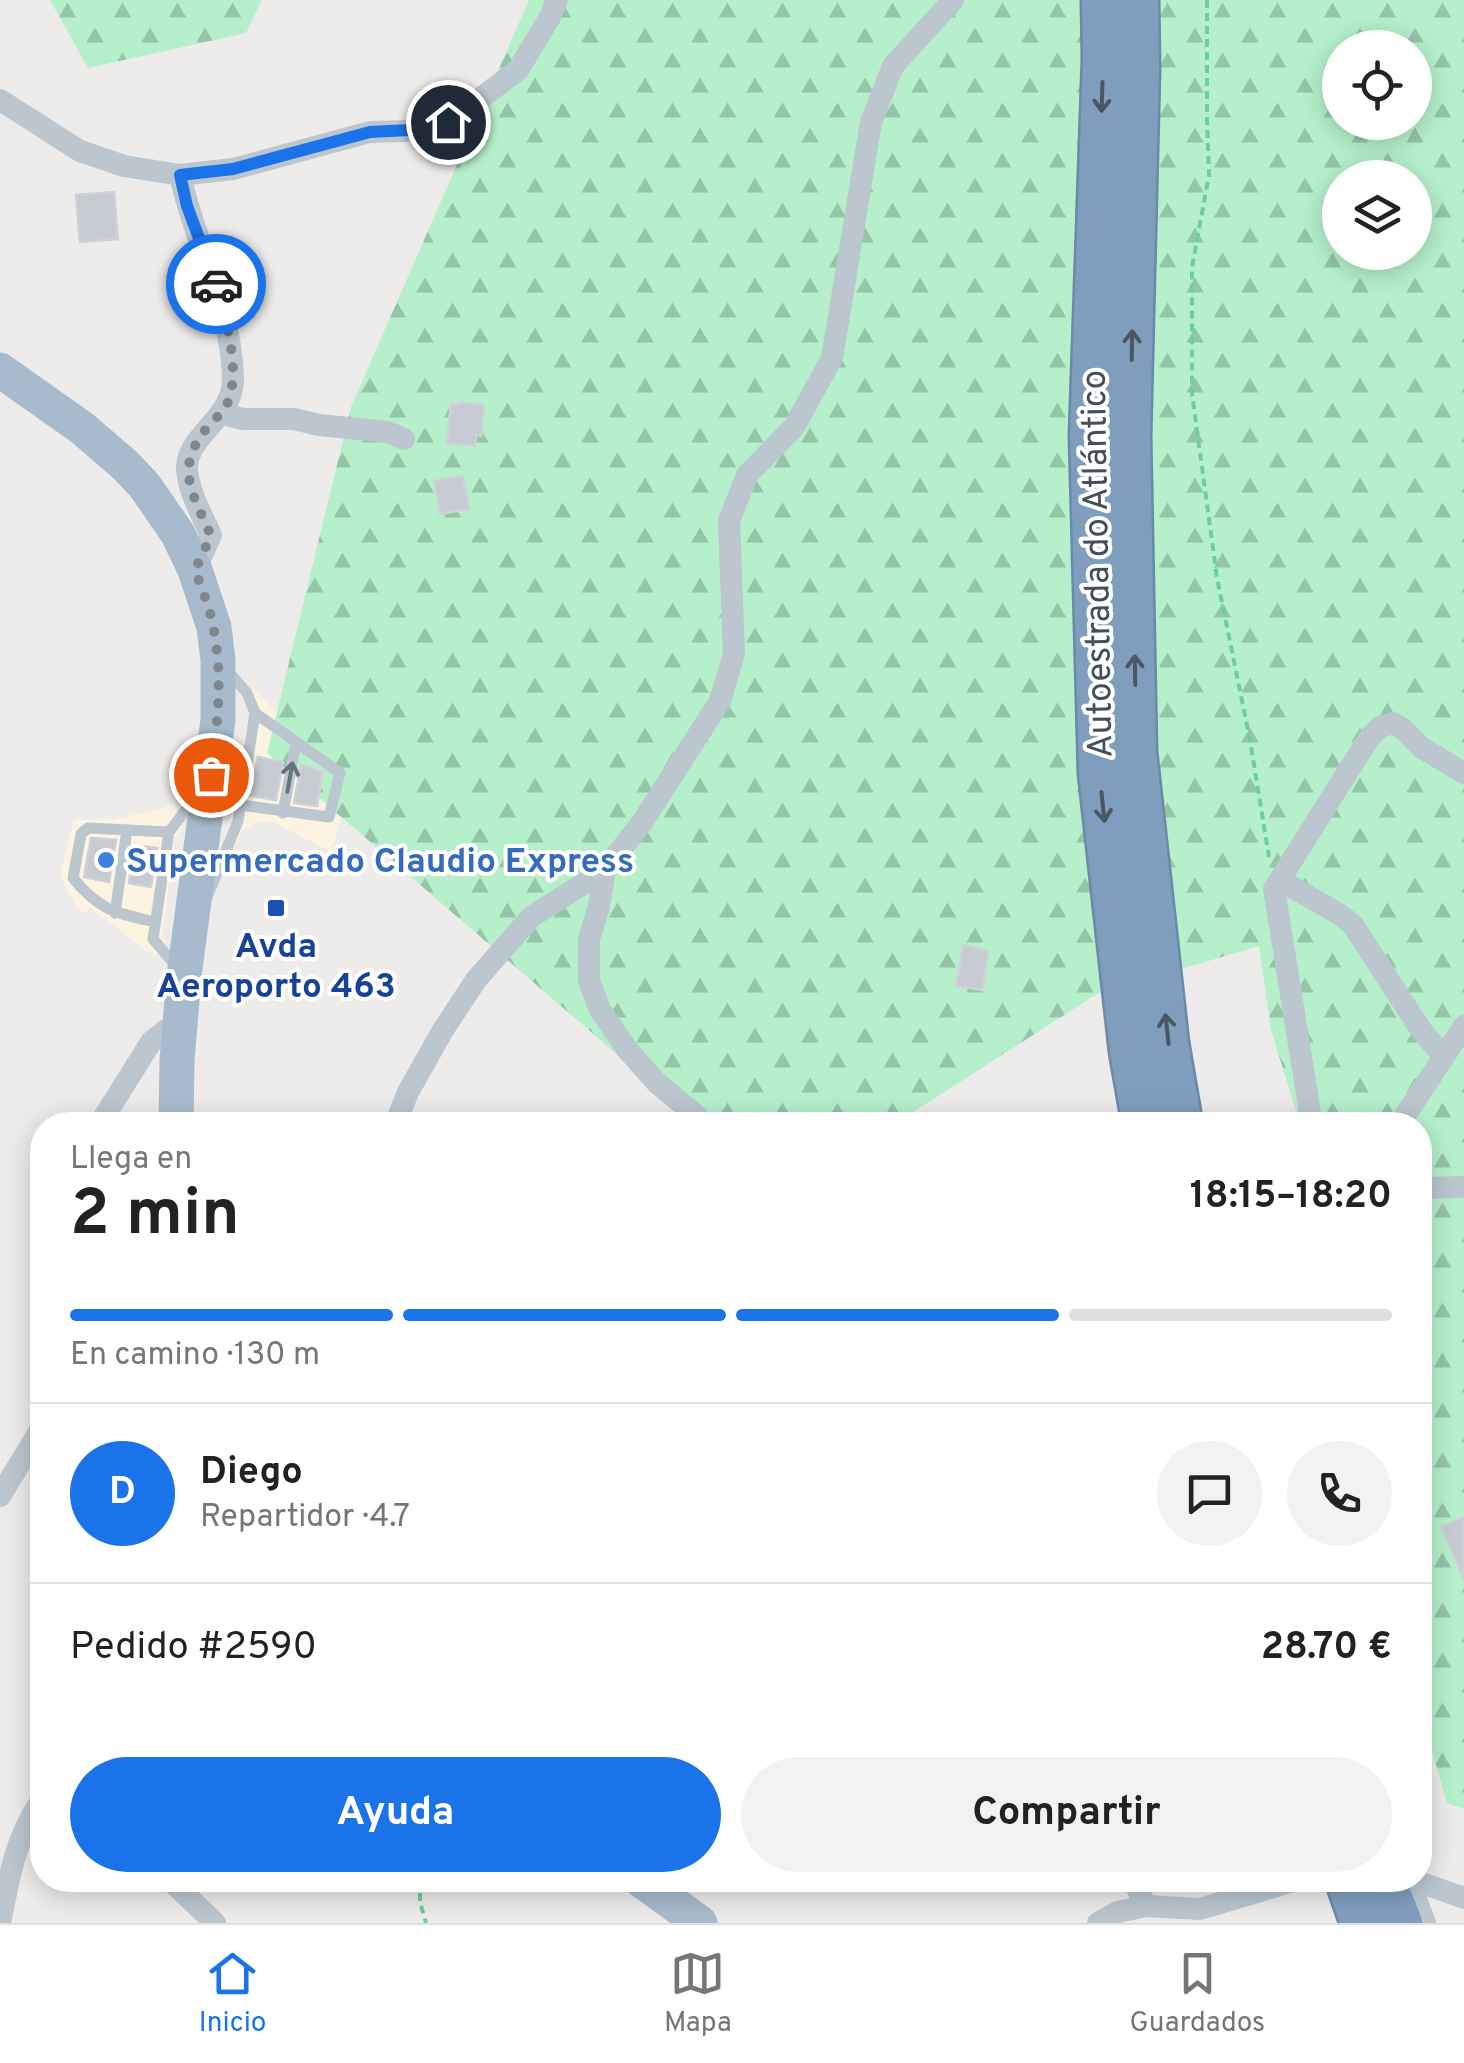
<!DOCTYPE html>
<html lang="es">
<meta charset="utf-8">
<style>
:root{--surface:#fff;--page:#f2f2f2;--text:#222;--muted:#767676;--line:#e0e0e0;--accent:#1a73e8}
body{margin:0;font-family:Overpass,sans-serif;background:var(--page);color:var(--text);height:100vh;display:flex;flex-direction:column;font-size:38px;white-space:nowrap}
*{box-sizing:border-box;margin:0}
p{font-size:32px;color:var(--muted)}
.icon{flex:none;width:55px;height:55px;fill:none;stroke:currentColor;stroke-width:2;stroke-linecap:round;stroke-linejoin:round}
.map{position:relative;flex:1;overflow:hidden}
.side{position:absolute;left:30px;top:1112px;width:1402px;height:780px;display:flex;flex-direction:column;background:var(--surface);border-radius:40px;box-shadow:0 5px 25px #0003}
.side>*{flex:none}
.controls{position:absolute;left:1322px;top:30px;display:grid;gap:20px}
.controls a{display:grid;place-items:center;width:110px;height:110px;border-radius:50%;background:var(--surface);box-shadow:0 5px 25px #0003;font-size:50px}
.pin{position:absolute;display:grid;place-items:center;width:85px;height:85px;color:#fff;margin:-42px;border:5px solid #fff;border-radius:50%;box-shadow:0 2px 10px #0007}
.courier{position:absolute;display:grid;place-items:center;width:100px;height:100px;margin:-50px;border:8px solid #1a73e8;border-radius:50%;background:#fff;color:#222;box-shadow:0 2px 12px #0007}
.overview em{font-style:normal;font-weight:700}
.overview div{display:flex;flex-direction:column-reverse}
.overview{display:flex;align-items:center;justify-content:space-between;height:170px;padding:0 40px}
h1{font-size:65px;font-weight:700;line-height:75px}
.bar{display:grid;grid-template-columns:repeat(4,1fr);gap:15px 10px;align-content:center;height:120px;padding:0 40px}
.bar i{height:12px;border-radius:8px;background:var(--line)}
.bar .active{background:var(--accent)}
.bar p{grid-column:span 4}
.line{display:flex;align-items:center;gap:25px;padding:0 40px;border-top:2px solid var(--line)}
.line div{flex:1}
.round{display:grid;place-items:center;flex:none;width:105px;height:105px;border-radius:52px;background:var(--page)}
.cta{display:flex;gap:20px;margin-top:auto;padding:20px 40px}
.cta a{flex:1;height:115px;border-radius:60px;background:var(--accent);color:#fff;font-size:40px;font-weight:700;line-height:115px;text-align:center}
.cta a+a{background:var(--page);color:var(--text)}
.tabs{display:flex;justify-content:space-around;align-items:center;height:140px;border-top:2px solid var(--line);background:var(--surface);font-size:28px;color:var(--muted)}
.tabs a{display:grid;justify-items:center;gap:5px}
.tabs .active{color:var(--accent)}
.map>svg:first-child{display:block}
</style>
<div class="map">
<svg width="1464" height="1923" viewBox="0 0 1464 1923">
<defs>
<pattern id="forest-firs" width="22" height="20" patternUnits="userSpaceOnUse" patternTransform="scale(2.5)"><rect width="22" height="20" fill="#b5f0cb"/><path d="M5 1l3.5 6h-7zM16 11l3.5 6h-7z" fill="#95c5a8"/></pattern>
</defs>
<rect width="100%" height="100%" fill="#eeebeb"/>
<!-- commercial -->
<g fill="#fcf4e1">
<polygon points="253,689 305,739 354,775 331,852 274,822 259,822 243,829 235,846 224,840 231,820 247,727 254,723 244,700"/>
<polygon points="174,805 184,826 175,837 162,936 166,941 155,957 90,908 85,914 75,905 60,874 73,822 76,820 116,819"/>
</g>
<!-- forest -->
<g fill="url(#forest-firs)" fill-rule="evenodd">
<polygon points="50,0 262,0 246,33 88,68"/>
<path d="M 529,0 L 1464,0 L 1464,1809 L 1447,1803 L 1420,1709 L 1420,1125 L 1296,1125 L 1296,1111 L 1271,1030 L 1259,946 L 1097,994 L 893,1125 L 699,1125 L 267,753 L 351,407 ZM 1340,48 L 1415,48 L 1415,122 L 1340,122 ZM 1340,178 L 1415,178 L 1415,252 L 1340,252 Z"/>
</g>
<!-- building -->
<g fill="#c7cad1" stroke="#ced1d7" stroke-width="2.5">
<polygon points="114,192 118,239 80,242 76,195"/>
<polygon points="459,402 484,405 481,436 476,435 475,446 447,443 451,404 459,404"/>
<polygon points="463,476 469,509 440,514 434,481"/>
<polygon points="258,757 283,762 276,800 251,796"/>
<polygon points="301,765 323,772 317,806 294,803"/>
<polygon points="91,838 116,840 109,882 84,877"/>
<polygon points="134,845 157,848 151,887 129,883"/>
<polygon points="963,945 988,951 983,990 956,986"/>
<polygon points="1464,1517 1464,1580 1441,1527"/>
</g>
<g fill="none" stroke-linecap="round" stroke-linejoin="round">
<defs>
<g id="motorway">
<polyline points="1102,0 1103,58 1090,435 1099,773 1130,1051 1143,1125"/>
<polyline points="1138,0 1139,68 1130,436 1136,752 1168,1043 1182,1125"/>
<polyline points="1346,1880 1361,1923"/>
<polyline points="1385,1880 1402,1923"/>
</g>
</defs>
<!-- motorway casing -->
<use href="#motorway" stroke="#6b89a9" stroke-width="45"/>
<!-- path -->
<g stroke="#6ccf9d" stroke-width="4" stroke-dasharray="8 5" stroke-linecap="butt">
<polyline points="1207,0 1207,119 1209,175 1192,267 1192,393 1217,578 1250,740 1269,857"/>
<polyline points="420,1880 420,1902 426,1923"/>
</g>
<!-- service -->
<g stroke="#bbc6cf" stroke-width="11">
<polyline points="240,805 329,817 340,773 255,713"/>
<polyline points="283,813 296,742"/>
<polyline points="208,895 238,821 255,713 247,693 227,670"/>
<polyline points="115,913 127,830"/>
<path d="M 155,922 C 116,913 100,911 73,878 L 81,834 L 88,828 L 169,832"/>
<polyline points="177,967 153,939 169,832 197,795"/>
</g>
<!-- minor -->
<g stroke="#bbc6cf" stroke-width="22">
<polyline points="0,100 80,151 124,166 180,175 233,169 370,132 410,131 449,122 518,70 550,17 557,0"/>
<path d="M 180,175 C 195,245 230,302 233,376 C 235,419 185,435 187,470 C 189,493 202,515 211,535 L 195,570"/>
<polyline points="222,414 243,419 294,419 319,425 388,432 404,439"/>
<polyline points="605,870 599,906 589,939 589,981 600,1010 627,1049 657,1083 697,1116 704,1125"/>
<polyline points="1280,880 1339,914 1353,925 1421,1030 1443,1056"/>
<polyline points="99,1125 151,1042 179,1020"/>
<polyline points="395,1125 408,1092 443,1030 476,980 531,917 605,870 643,821 720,701 734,654 729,521 747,475 794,427 832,358 871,122 893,66 953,0"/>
<polyline points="1312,1125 1274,889 1369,738 1380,727 1393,723 1403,729 1422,748 1464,773"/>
<polyline points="1399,1125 1464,1026"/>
<polyline points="1420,1188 1464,1187"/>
<polyline points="0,1496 42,1427"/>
<polyline points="170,1880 215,1923"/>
<polyline points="1133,1880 1146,1906"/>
<polyline points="1409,1880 1425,1923"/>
<polyline points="1413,1880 1464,1898"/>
<path d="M 0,1923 C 10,1875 14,1841 42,1799"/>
<polyline points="1098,1923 1118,1912 1146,1906 1200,1909 1297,1880"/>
</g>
<!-- primary -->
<g stroke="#a8bbcc" stroke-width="35">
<polyline points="0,370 82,428 125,465 144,485 178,534 195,570 214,627 218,660 218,720 184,976 177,1060 176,1125"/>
<polyline points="641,1880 700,1923"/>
</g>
<!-- motorway -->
<use href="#motorway" stroke="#7f9ebe" stroke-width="40"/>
</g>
<!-- one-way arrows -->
<defs><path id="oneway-shaft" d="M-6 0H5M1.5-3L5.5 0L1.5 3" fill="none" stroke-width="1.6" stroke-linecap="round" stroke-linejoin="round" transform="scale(2.5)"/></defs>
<g stroke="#495763">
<use href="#oneway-shaft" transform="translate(1102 97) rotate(92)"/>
<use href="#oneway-shaft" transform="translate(1132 345) rotate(-89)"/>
<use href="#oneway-shaft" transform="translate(1135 670) rotate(-91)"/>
<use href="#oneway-shaft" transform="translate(1103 807) rotate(84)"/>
<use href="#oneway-shaft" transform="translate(1167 1029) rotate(-96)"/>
</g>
<use stroke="#67737c" href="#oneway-shaft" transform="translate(290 777) rotate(-80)"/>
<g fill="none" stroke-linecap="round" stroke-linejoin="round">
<!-- done -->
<path stroke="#7f868c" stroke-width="10" stroke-dasharray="0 18" d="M 211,775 C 217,727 223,680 214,631 C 211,610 202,590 195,570 L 211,536 C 193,494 174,469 206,429 C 215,418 225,412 229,399 C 240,367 225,316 216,284"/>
<!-- route -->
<polyline stroke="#1a73e8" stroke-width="12" points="216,284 187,206 180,175 233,169 370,132 410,130 448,122"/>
</g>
<!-- markers -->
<circle fill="#3f7fe0" stroke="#fff" stroke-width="4" cx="106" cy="860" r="10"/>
<rect fill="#1a4fb4" stroke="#fff" stroke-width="4" x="266" y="898" width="20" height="20" rx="5"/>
<g text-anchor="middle" stroke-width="8" stroke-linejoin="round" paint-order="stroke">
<!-- street labels -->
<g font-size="35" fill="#434f59" stroke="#fff">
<text transform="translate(1096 564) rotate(-91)" y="12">Autoestrada do Atlántico</text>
</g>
<!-- shop labels -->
<g font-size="35" font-weight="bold" fill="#366cbe" stroke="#fff" text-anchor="start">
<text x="126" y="872">Supermercado Claudio Express</text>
</g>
<!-- transit labels -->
<g font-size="35" font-weight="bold" fill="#164399" stroke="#fff">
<text x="276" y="957">Avda<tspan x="276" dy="40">Aeroporto 463</tspan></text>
</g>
</g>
</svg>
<div class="controls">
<a><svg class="icon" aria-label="locate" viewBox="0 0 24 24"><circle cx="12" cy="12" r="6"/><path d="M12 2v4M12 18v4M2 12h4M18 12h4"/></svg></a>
<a><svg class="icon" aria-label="layers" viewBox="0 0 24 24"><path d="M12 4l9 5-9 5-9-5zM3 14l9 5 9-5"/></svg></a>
</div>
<div class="pin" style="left:211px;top:775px;background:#ea580c"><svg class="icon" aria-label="bag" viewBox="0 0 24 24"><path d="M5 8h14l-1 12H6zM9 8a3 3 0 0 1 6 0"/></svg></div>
<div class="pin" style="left:448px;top:122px;background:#1f2937"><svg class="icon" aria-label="home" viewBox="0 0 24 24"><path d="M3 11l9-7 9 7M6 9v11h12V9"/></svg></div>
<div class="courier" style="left:216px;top:284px"><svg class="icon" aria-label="car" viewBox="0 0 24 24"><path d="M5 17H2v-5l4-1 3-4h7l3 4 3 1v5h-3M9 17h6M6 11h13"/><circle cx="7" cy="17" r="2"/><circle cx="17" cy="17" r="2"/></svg></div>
<section class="side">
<div class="overview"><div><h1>2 min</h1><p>Llega en</p></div><em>18:15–18:20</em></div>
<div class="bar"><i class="active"></i><i class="active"></i><i class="active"></i><i></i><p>En camino · 130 m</p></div>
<div class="line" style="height:180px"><b class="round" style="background:var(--accent);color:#fff">D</b><div><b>Diego</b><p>Repartidor · 4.7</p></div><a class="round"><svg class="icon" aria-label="chat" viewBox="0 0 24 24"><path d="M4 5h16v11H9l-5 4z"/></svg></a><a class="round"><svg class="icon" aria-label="phone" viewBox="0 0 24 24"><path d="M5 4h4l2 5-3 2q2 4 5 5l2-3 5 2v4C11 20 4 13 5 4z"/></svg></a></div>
<div class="line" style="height:130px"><div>Pedido #2590</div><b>28.70 €</b></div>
<div class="cta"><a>Ayuda</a><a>Compartir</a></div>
</section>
</div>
<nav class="tabs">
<a class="active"><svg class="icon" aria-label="home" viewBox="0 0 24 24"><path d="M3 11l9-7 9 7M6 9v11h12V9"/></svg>Inicio</a>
<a><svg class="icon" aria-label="map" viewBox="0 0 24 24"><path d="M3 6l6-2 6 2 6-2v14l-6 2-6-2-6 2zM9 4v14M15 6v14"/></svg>Mapa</a>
<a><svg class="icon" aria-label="saved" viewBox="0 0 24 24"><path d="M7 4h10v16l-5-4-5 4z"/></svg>Guardados</a>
</nav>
